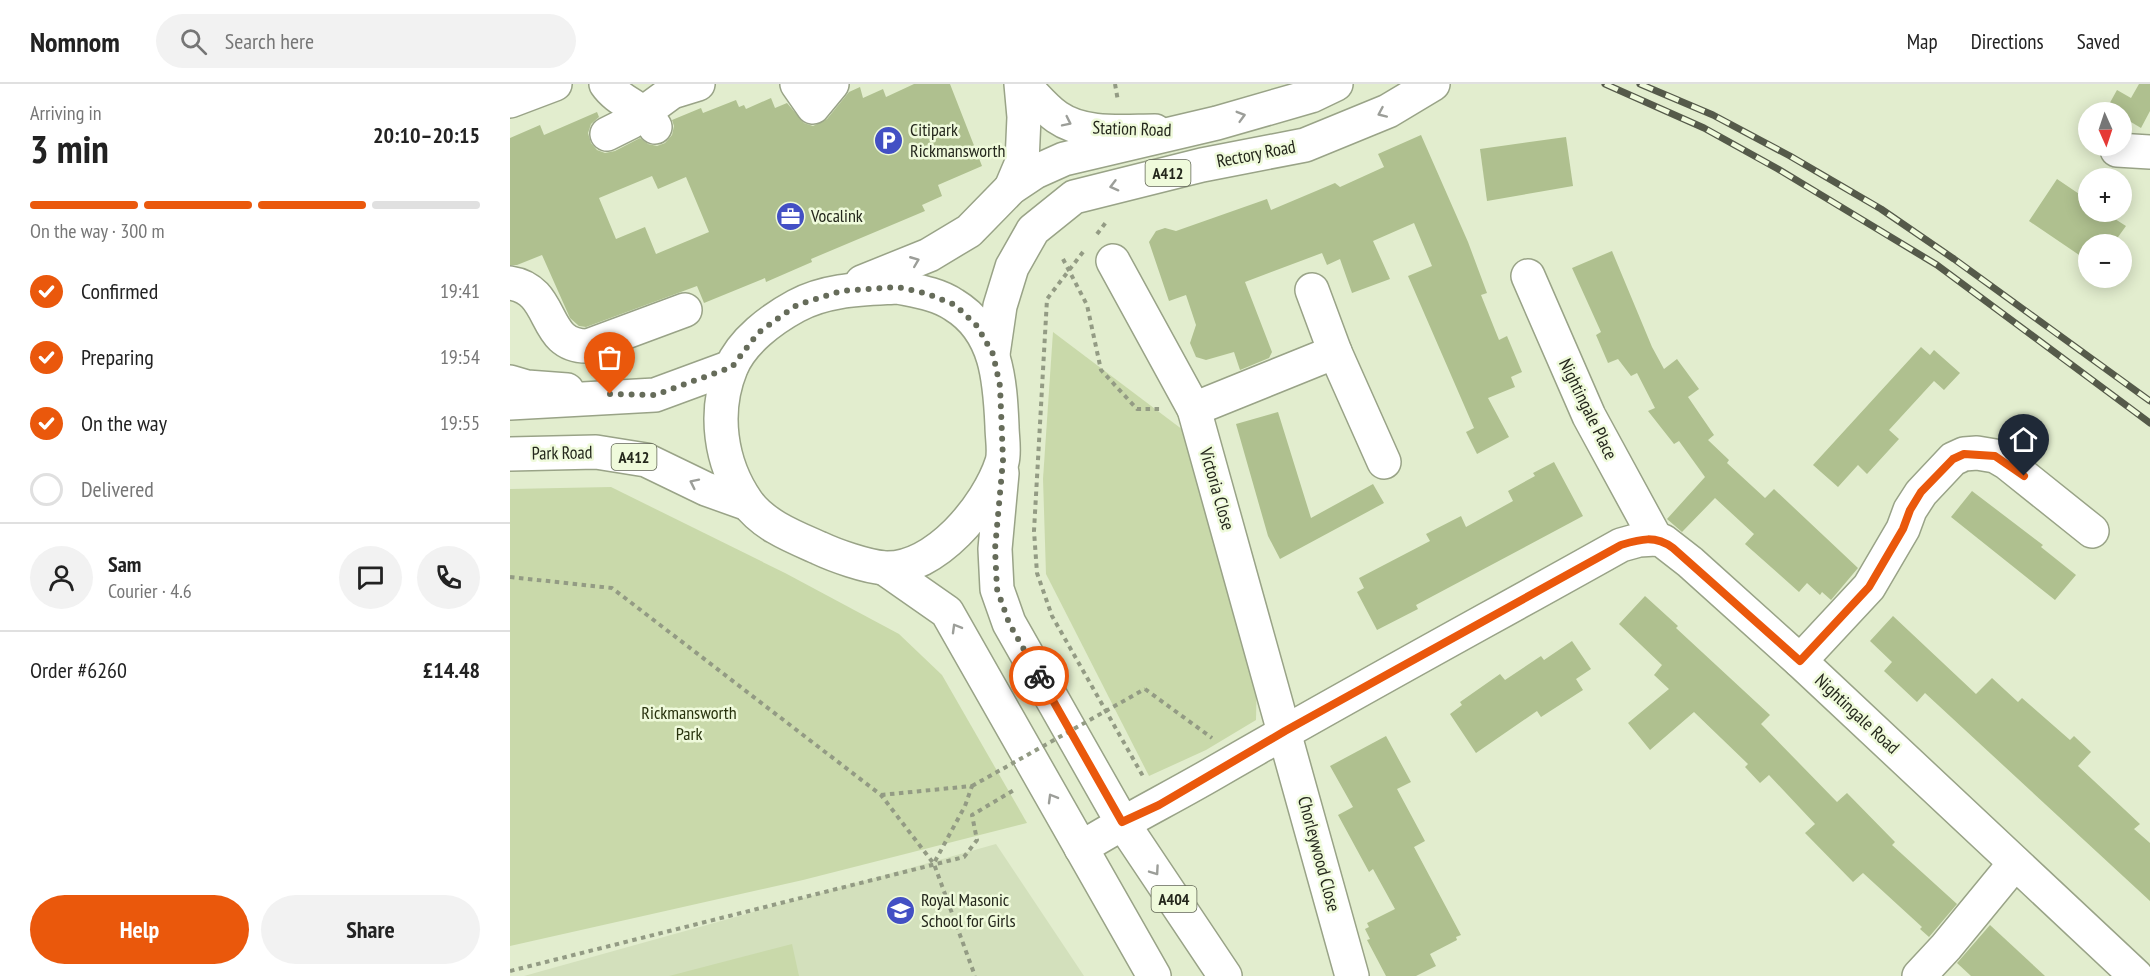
<!DOCTYPE html>
<meta charset="utf-8">
<style>
:root{--surface:#fff;--page:#f2f2f2;--text:#222;--muted:#767676;--line:#e0e0e0;--accent:#ea580c}
body{margin:0;font-family:"PT Sans Narrow",sans-serif;background:var(--page);color:var(--text);height:100vh;display:flex;flex-direction:column;font-size:22px;white-space:nowrap}
*{box-sizing:border-box;margin:0}
p{font-size:20px;color:var(--muted)}
.icon{flex:none;width:33px;height:33px;fill:none;stroke:currentColor;stroke-width:2;stroke-linecap:round;stroke-linejoin:round}
.map{position:relative;flex:1;overflow:hidden}
.panel{display:flex;flex-direction:column;background:var(--surface);width:510px}
.panel>*{flex:none}
.needle{width:39px;rotate:177deg}
.controls{position:absolute;left:1568px;top:18px;display:grid;gap:12px}
.controls a{display:grid;place-items:center;width:54px;height:54px;border-radius:50%;background:var(--surface);box-shadow:0 3px 15px #0003;font-size:30px}
.pin{position:absolute;display:grid;place-items:center;width:51px;height:51px;color:#fff;margin:-62px -26px;border-radius:50% 50% 50% 0;rotate:-45deg;box-shadow:0 0 6px #0007}
.pin .icon{rotate:45deg}
.courier{position:absolute;display:grid;place-items:center;width:60px;height:60px;margin:-30px;border:4px solid #ea580c;border-radius:50%;background:#fff;color:#222;box-shadow:0 2px 8px #0007}
.summary em{font-style:normal;font-weight:600}
.summary div{display:flex;flex-direction:column-reverse}
.summary{display:flex;align-items:center;justify-content:space-between;height:102px;padding:0 30px}
h1{font-size:39px;font-weight:600;line-height:45px}
.bar{display:grid;grid-template-columns:repeat(4,1fr);gap:9px 6px;align-content:center;height:72px;padding:0 30px}
.bar i{height:8px;border-radius:4px;background:var(--line)}
.bar .on{background:var(--accent)}
.bar p{grid-column:span 4}
.line{display:flex;align-items:center;gap:15px;padding:0 30px;border-top:2px solid var(--line)}
.line div{flex:1}
.round{display:grid;place-items:center;flex:none;width:63px;height:63px;border-radius:32px;background:var(--page)}
ol{padding:0 30px;list-style:none}
li{display:flex;align-items:center;gap:18px;height:66px}
li p{margin-inline-start:auto}
li .icon{padding:6px;border-radius:50%;background:var(--accent);color:#fff;stroke-width:4}
li:last-child{color:var(--muted)}
li i{width:33px;height:33px;border:3px solid var(--line);border-radius:50%}
.button{display:flex;gap:12px;margin-top:auto;padding:12px 30px}
.button a{flex:1;height:69px;border-radius:36px;background:var(--accent);color:#fff;font-size:24px;font-weight:600;line-height:69px;text-align:center}
.button a+a{background:var(--page);color:var(--text)}
header{display:flex;align-items:center;gap:36px;box-sizing:border-box;height:84px;padding:0 30px;background:var(--surface);border-bottom:2px solid var(--line)}
header strong{font-size:28px}
nav{display:flex;gap:33px;margin-inline-start:auto;font-size:21px}
.search{width:420px;height:54px;background:var(--page);display:flex;align-items:center;gap:15px;box-sizing:border-box;padding:0 21px;border-radius:33px;color:var(--muted);font-size:22px}
main{display:flex;flex:1;min-height:0}
.map>svg:first-child{display:block}
</style>
<header>
<strong>Nomnom</strong>
<div class="search"><svg class="icon" aria-label="search" viewBox="0 0 24 24"><circle cx="10" cy="10" r="6"/><path d="M15 15l6 6"/></svg>Search here</div>
<nav><a>Map</a><a>Directions</a><a>Saved</a></nav>
</header>
<main>
<section class="panel">
<div class="summary"><div><h1>3 min</h1><p>Arriving in</p></div><em>20:10–20:15</em></div>
<div class="bar"><i class="on"></i><i class="on"></i><i class="on"></i><i></i><p>On the way · 300 m</p></div>
<ol>
<li><svg class="icon" aria-label="check" viewBox="0 0 24 24"><path d="M5 12l5 5 9-10"/></svg>Confirmed<p>19:41</p></li>
<li><svg class="icon" aria-label="check" viewBox="0 0 24 24"><path d="M5 12l5 5 9-10"/></svg>Preparing<p>19:54</p></li>
<li><svg class="icon" aria-label="check" viewBox="0 0 24 24"><path d="M5 12l5 5 9-10"/></svg>On the way<p>19:55</p></li>
<li><i></i>Delivered</li>
</ol>
<div class="line" style="height:108px"><a class="round"><svg class="icon" aria-label="person" viewBox="0 0 24 24"><circle cx="12" cy="8" r="4"/><path d="M4 21q1-7 8-7t8 7"/></svg></a><div><b>Sam</b><p>Courier · 4.6</p></div><a class="round"><svg class="icon" aria-label="chat" viewBox="0 0 24 24"><path d="M4 5h16v11H9l-5 4z"/></svg></a><a class="round"><svg class="icon" aria-label="phone" viewBox="0 0 24 24"><path d="M5 4h4l2 5-3 2q2 4 5 5l2-3 5 2v4C11 20 4 13 5 4z"/></svg></a></div>
<div class="line" style="height:78px"><div>Order #6260</div><b>£14.48</b></div>
<div class="button"><a>Help</a><a>Share</a></div>
</section>
<div class="map">
<svg width="1640" height="892" viewBox="0 0 1640 892">
<rect width="100%" height="100%" fill="#e2edce"/>
<!-- built -->
<polygon fill="#d3e0bc" points="486,760 574,892 14,892"/>
<!-- green -->
<g fill="#c9d9aa">
<polygon points="543,248 673,346 747,583 746,636 696,666 639,692 536,490 533,395"/>
<polygon points="101,403 275,489 389,550 432,591 517,739 293,796 0,862 0,405"/>
<polygon points="282,860 289,892 159,892"/>
</g>
<!-- building -->
<g fill="#afc08f" fill-rule="evenodd">
<path d="M 404,0 L 440,0 L 472,82 L 428,101 L 432,112 L 412,121 L 415,127 L 301,175 L 302,178 L 256,198 L 255,194 L 194,219 L 187,202 L 76,243 L 69,242 L 60,234 L 32,171 L 7,181 L 0,181 L 0,54 L 30,41 L 34,51 L 87,28 L 89,33 L 81,40 L 78,49 L 81,59 L 87,66 L 95,69 L 105,67 L 130,54 L 138,60 L 147,62 L 155,59 L 162,51 L 164,42 L 162,36 L 191,24 L 193,29 L 226,16 L 229,23 L 234,21 L 236,25 L 261,14 L 265,24 L 277,19 L 294,39 L 303,42 L 317,35 L 339,8 L 350,3 L 353,14 L 373,5 L 376,13 ZM 142,92 L 148,105 L 176,93 L 199,148 L 146,170 L 135,143 L 106,155 L 89,114 Z"/>
<polygon points="1629,0 1640,0 1640,27 1631,44 1611,32 1611,28 1604,28 1597,24 1607,6 1621,14"/>
<polygon points="911,51 958,158 977,209 971,211 989,256 997,252 1012,288 1001,293 1005,303 978,314 999,353 967,370 956,348 964,344 898,192 922,182 904,139 863,157 880,195 842,209 830,175 817,181 812,169 735,198 762,268 759,274 730,286 724,268 696,276 686,273 680,259 686,241 676,211 659,217 639,158 646,147 655,144 666,147 757,115 761,126 825,99 830,103 874,83 868,70"/>
<polygon points="1056,53 1063,102 977,117 970,65"/>
<polygon points="1547,95 1578,116 1578,128 1594,128 1616,142 1603,160 1578,160 1578,177 1519,137"/>
<polygon points="1102,167 1142,263 1154,285 1167,275 1189,305 1178,313 1204,351 1198,356 1219,376 1217,379 1255,414 1264,405 1348,484 1321,516 1312,508 1310,511 1297,499 1289,508 1235,460 1244,450 1205,414 1172,448 1157,435 1195,393 1169,357 1164,360 1138,327 1145,324 1127,289 1121,292 1108,275 1098,279 1086,251 1091,248 1062,184"/>
<polygon points="1411,263 1420,271 1424,266 1450,289 1434,306 1424,297 1379,346 1389,355 1357,390 1348,381 1328,403 1303,381"/>
<polygon points="768,328 801,434 863,400 874,419 770,475 758,452 726,340"/>
<polygon points="1044,378 1073,432 906,521 908,525 867,546 847,508 854,504 849,494 920,457 916,450 951,432 956,443 1003,417 998,407 1025,392 1023,389"/>
<polygon points="1462,407 1533,461 1531,463 1566,491 1545,516 1441,433"/>
<polygon points="1135,512 1168,542 1166,544 1260,631 1251,640 1327,718 1337,709 1385,758 1382,761 1447,820 1419,853 1410,845 1412,843 1353,789 1343,798 1295,749 1305,740 1259,691 1250,699 1235,683 1238,680 1184,628 1140,666 1118,639 1159,605 1144,591 1152,581 1109,540"/>
<polygon points="1383,532 1466,610 1482,594 1508,618 1512,614 1560,656 1564,652 1581,668 1568,682 1630,740 1624,745 1640,759 1640,817 1415,609 1407,618 1374,587 1382,578 1360,557"/>
<polygon points="1062,557 1081,585 1066,595 1073,606 1031,633 1027,627 966,669 940,630 952,621 950,618 990,590 995,596 1031,572 1034,576"/>
<polygon points="876,652 901,698 887,705 915,757 904,763 951,851 946,853 947,856 920,870 926,882 906,892 876,892 857,856 860,855 855,845 859,843 857,839 885,825 863,785 859,788 828,731 843,723 820,682"/>
<polygon points="1480,841 1535,892 1461,892 1447,879"/>
</g>
<g fill="none" stroke-linecap="round" stroke-linejoin="round">
<defs>
<g id="minor">
<path d="M 96,0 C 109,19 133,22 145,43"/>
<polyline points="287,0 303,23 322,0"/>
<path d="M 513,0 C 524,11 535,25 547,33 C 574,52 614,47 645,47"/>
<polyline points="0,17 45,0"/>
<polyline points="97,50 121,38 162,8 188,0"/>
<polyline points="1607,66 1640,68"/>
<polyline points="501,104 512,78 514,33 511,0"/>
<polyline points="603,177 684,325 842,892"/>
<polyline points="1018,192 1079,332 1146,455"/>
<path d="M 0,199 C 47,206 30,263 78,262 L 175,226"/>
<polyline points="825,268 874,378"/>
<polyline points="0,298 17,303 57,306"/>
<polyline points="684,325 825,268 802,206"/>
<polyline points="1290,577 1359,503 1393,445 1400,426 1411,409 1443,375 1454,370 1467,369 1485,372 1497,379 1582,447"/>
<path d="M 571,764 C 616,736 663,713 709,686 C 842,609 977,536 1111,461 L 1129,456 L 1146,455 L 1153,457 L 1180,478 L 1290,577 L 1626,892"/>
<polyline points="1409,892 1436,863 1505,779"/>
</g>
<g id="major">
<polyline points="352,198 419,171 459,147 501,104 525,88 554,75 707,39 801,12 826,0"/>
<path d="M 388,203 C 407,207 428,210 444,221 C 487,247 490,297 492,342 C 492,353 495,368 492,378 C 478,422 425,487 374,484 C 355,482 326,472 309,464 C 284,453 253,441 237,418 C 210,379 203,328 221,284 C 232,257 262,235 286,222 C 317,205 354,205 388,203 Z"/>
<polyline points="483,270 490,222 502,183 523,146 564,113 692,81 795,61 878,27 923,0"/>
<polyline points="0,319 145,311 221,283"/>
<polyline points="0,370 86,368 136,376 196,405 238,420"/>
<polyline points="492,389 485,465 487,505 499,539 612,738 715,892"/>
<polyline points="374,484 437,528 644,892"/>
</g>
</defs>
<!-- minor casing -->
<use href="#minor" stroke="#99a387" stroke-width="36"/>
<!-- major casing -->
<use href="#major" stroke="#99a387" stroke-width="36"/>
<!-- path -->
<g stroke="#939b84" stroke-width="4" stroke-dasharray="4.5 4.5" stroke-linecap="butt">
<polyline points="605,0 608,17"/>
<polyline points="587,150 597,137"/>
<polyline points="573,168 537,215 524,447 527,489 542,532 634,694"/>
<polyline points="553,175 577,221 591,286 627,325 651,325"/>
<polyline points="0,493 102,504 371,711 424,780 465,892"/>
<polyline points="635,605 702,654"/>
<polyline points="371,711 462,702 455,722 424,779"/>
<polyline points="0,887 454,773 467,756 462,731 504,706"/>
</g>
<!-- minor -->
<use href="#minor" stroke="#fff" stroke-width="33"/>
<!-- major -->
<use href="#major" stroke="#fff" stroke-width="33"/>
<defs>
<g id="rail">
<polyline points="1095,0 1194,44 1268,85 1427,181 1640,339"/>
<polyline points="1130,0 1203,31 1280,72 1371,125 1444,175 1640,317"/>
</g>
</defs>
<!-- rail casing -->
<use href="#rail" stroke="#555a4a" stroke-width="7"/>
<!-- rail -->
<use href="#rail" stroke="#effadb" stroke-width="4.5" stroke-dasharray="14" stroke-linecap="butt"/>
<!-- path-bridge -->
<polyline stroke="#939b84" stroke-width="4" stroke-dasharray="4.5 4.5" stroke-linecap="butt" points="462,702 635,605"/>
</g>
<!-- one-way arrows -->
<defs><path id="oneway-chevron" d="M-2-3.5L2.5 0L-2 3.5" fill="none" stroke-width="1.6" stroke-linecap="round" stroke-linejoin="round" transform="scale(1.5)"/></defs>
<g stroke="#9c9e99">
<use href="#oneway-chevron" transform="translate(872 29) rotate(156)"/>
<use href="#oneway-chevron" transform="translate(731 32) rotate(-16)"/>
<use href="#oneway-chevron" transform="translate(557 38) rotate(26)"/>
<use href="#oneway-chevron" transform="translate(604 102) rotate(165)"/>
<use href="#oneway-chevron" transform="translate(405 177) rotate(-22)"/>
<use href="#oneway-chevron" transform="translate(184 399) rotate(-154)"/>
<use href="#oneway-chevron" transform="translate(446 544) rotate(-120)"/>
<use href="#oneway-chevron" transform="translate(542 714) rotate(-120)"/>
<use href="#oneway-chevron" transform="translate(645 787) rotate(55)"/>
</g>
<g fill="none" stroke-linecap="round" stroke-linejoin="round">
<!-- done -->
<polyline stroke="#666c5a" stroke-width="6" stroke-dasharray="0 10.8" points="100,310 145,311 222,283 248,249 267,235 287,221 331,207 388,203 418,210 445,221 467,242 483,270 490,302 493,376 485,465 487,505 499,539 529,592"/>
<!-- route -->
<path stroke="#ea580c" stroke-width="8" d="M 529,592 L 612,738 L 649,721 L 775,647 L 1111,461 C 1131,455 1145,451 1163,464 L 1290,577 L 1359,503 L 1393,445 L 1400,426 L 1411,408 L 1443,375 L 1454,370 L 1485,372 L 1514,392"/>
</g>
<!-- icons -->
<defs>
<symbol id="parking-disc" viewBox="-11 -11 22 22"><circle r="9.5" fill="#4350c4" stroke="#effadb"/><path d="M-3.5-5.5H1a3.5 3.5 0 0 1 0 7H-1V5.5H-3.5ZM-1-3.4V-.6H.8a1.4 1.4 0 0 0 0-2.8Z" fill="#fff"/></symbol>
<symbol id="office-disc" viewBox="-11 -11 22 22"><circle r="9.5" fill="#4350c4" stroke="#effadb"/><path d="M-6-3h4V-5.5h4V-3h4V5H-6ZM-1-4.5V-3h2v-1.5ZM-6 0V1H6V0Z" fill="#fff"/></symbol>
<symbol id="school-disc" viewBox="-11 -11 22 22"><circle r="9.5" fill="#4350c4" stroke="#effadb"/><path d="M0-5L7-2L0 1L-7-2ZM-4 1L0 2.5L4 1V4Q0 6-4 4Z" fill="#fff"/></symbol>
</defs>
<g fill-rule="evenodd">
<use href="#parking-disc" x="362" y="40" width="33" height="33"/>
<use href="#office-disc" x="264" y="116" width="33" height="33"/>
<use href="#school-disc" x="374" y="810" width="33" height="33"/>
</g>
<g text-anchor="middle" stroke-width="5" stroke-linejoin="round" paint-order="stroke">
<!-- shield labels -->
<g fill="#effadb" stroke="#616655" stroke-width="1.5">
<rect x="635.5" y="76" width="45" height="26" rx="4.5"/>
<rect x="101.5" y="360" width="45" height="26" rx="4.5"/>
<rect x="641.5" y="802" width="45" height="26" rx="4.5"/>
</g>
<g font-size="16" font-weight="bold" fill="#24271c">
<text x="658" y="95">A412</text>
<text x="124" y="379">A412</text>
<text x="664" y="821">A404</text>
</g>
<!-- street labels -->
<g font-size="18" fill="#24271c" stroke="#effadb">
<text transform="translate(622 45) rotate(2)" y="6">Station Road</text>
<text transform="translate(746 70) rotate(-11)" y="6">Rectory Road</text>
<text transform="translate(1078 325) rotate(64)" y="6">Nightingale Place</text>
<text transform="translate(52 369) rotate(-1)" y="6">Park Road</text>
<text transform="translate(707 405) rotate(74)" y="6">Victoria Close</text>
<text transform="translate(1347 630) rotate(43)" y="6">Nightingale Road</text>
<text transform="translate(809 770) rotate(75)" y="6">Chorleywood Close</text>
</g>
<!-- poi labels -->
<g font-size="18" fill="#24271c" stroke="#effadb" text-anchor="start">
<text x="400" y="52">Citipark<tspan x="400" dy="21">Rickmansworth</tspan></text>
<text x="301" y="138">Vocalink</text>
<text x="411" y="822">Royal Masonic<tspan x="411" dy="21">School for Girls</tspan></text>
</g>
<!-- park labels -->
<g font-size="18" fill="#28320d" stroke="#effadb">
<text x="179" y="635">Rickmansworth<tspan x="179" dy="21">Park</tspan></text>
</g>
</g>
</svg>
<div class="controls">
<a><svg class="needle" viewBox="-14 -14 28 28"><path d="M0-13l5 13h-10z" fill="#e53935"/><path d="M0 13l5-13h-10z" fill="#767676"/></svg></a>
<a>+</a>
<a>−</a>
</div>
<div class="pin" style="left:100px;top:310px;background:#ea580c"><svg class="icon" aria-label="bag" viewBox="0 0 24 24"><path d="M5 8h14l-1 12H6zM9 8a3 3 0 0 1 6 0"/></svg></div>
<div class="pin" style="left:1514px;top:392px;background:#1f2937"><svg class="icon" aria-label="home" viewBox="0 0 24 24"><path d="M3 11l9-7 9 7M6 9v11h12V9"/></svg></div>
<div class="courier" style="left:529px;top:592px"><svg class="icon" aria-label="bike" viewBox="0 0 24 24"><circle cx="6" cy="16" r="4"/><circle cx="18" cy="16" r="4"/><path d="M6 16l4-8h5l3 8M10 8l3 8H6M13 5h3"/></svg></div>
</div>
</main>
